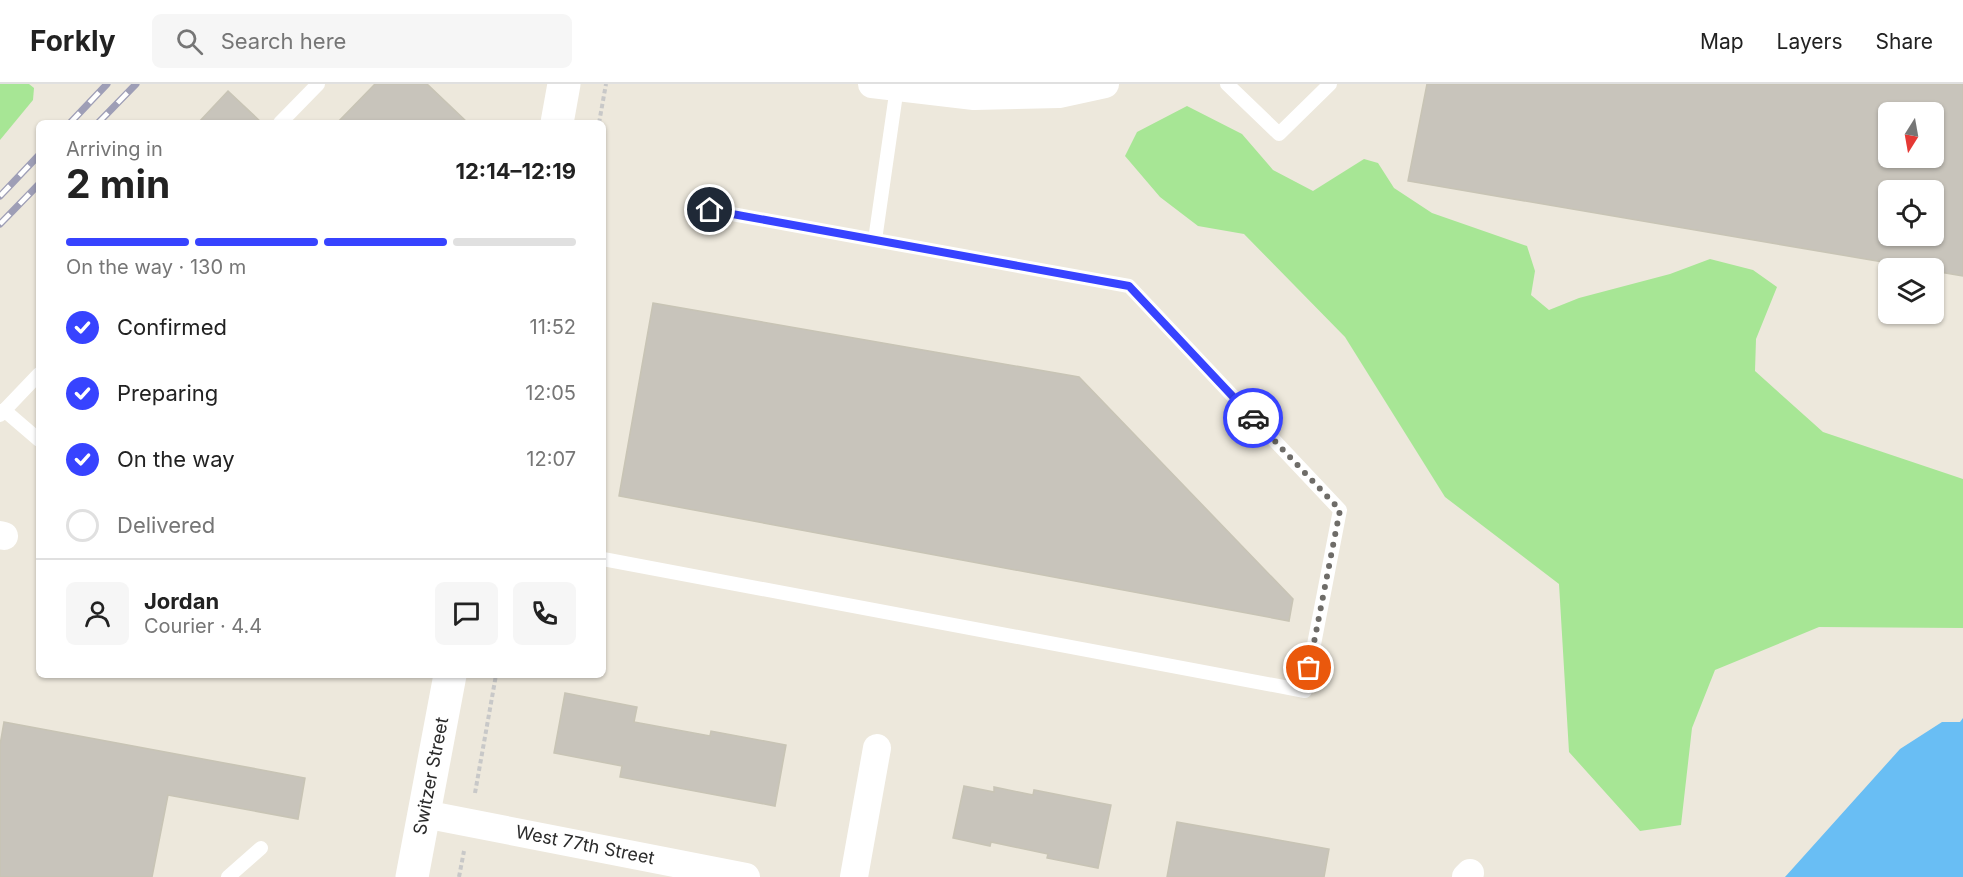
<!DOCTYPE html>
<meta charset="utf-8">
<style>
:root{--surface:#fff;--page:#f6f6f6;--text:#222;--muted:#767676;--line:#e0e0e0;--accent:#3743ff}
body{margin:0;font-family:Inter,sans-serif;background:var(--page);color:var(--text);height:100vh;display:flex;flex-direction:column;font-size:22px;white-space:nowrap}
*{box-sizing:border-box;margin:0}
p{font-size:20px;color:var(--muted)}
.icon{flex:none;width:33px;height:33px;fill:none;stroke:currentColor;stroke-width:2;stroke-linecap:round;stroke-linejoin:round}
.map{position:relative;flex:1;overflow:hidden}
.panel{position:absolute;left:36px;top:36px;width:570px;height:558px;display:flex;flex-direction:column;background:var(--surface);border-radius:9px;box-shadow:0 2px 4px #0004}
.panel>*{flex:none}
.needle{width:39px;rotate:191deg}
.fabs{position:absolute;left:1878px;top:18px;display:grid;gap:12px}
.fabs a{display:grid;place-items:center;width:66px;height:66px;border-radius:9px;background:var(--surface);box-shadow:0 2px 4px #0004;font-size:30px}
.pin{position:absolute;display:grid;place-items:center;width:51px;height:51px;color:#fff;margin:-26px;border:3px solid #fff;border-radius:50%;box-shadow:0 2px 6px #0007}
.courier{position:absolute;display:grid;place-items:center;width:60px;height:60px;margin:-30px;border:4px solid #3743ff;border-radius:50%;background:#fff;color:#222;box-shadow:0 2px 8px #0007}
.summary em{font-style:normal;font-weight:700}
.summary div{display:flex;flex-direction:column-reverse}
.summary{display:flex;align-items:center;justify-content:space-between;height:102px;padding:0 30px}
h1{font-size:39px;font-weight:700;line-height:45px}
.bar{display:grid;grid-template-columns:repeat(4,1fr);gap:9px 6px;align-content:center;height:72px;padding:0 30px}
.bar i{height:8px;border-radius:4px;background:var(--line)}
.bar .selected{background:var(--accent)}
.bar p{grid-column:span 4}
.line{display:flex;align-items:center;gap:15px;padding:0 30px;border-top:2px solid var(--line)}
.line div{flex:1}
.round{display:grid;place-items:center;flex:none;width:63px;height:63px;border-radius:9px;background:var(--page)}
ol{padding:0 30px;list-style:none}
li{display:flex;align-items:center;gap:18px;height:66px}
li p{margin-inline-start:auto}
li .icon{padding:6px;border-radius:50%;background:var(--accent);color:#fff;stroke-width:4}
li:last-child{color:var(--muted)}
li i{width:33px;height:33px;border:3px solid var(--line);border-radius:50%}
header{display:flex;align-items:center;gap:36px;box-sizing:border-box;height:84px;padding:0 30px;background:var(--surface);border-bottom:2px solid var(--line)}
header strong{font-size:28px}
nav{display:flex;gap:33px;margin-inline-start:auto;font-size:21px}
.search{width:420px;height:54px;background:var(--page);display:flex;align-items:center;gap:15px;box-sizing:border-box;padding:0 21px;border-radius:9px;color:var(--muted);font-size:22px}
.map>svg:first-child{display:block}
</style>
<header>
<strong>Forkly</strong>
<div class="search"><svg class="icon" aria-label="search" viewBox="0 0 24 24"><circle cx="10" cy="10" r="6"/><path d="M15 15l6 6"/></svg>Search here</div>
<nav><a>Map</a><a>Layers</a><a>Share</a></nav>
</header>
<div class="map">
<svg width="1963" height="793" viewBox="0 0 1963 793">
<rect width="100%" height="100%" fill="#ede8dc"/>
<!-- green -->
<g fill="#a7e695">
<polygon points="0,0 29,0 34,4 33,16 0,56"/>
<polygon points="1187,22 1242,50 1273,86 1313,107 1364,75 1378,79 1394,104 1432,129 1527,162 1535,187 1531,211 1549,226 1579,214 1670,190 1710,175 1753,186 1777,203 1756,255 1755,287 1823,348 1963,395 1963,544 1819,543 1715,586 1692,644 1681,741 1640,747 1569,668 1559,500 1445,413 1345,253 1244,150 1198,142 1160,113 1125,72 1137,48"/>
</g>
<!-- water -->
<polygon fill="#69bef4" points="1963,634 1963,793 1785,793 1900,665 1942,638 1960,638"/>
<!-- building -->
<g fill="#c8c4bb" stroke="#c8c4b5" stroke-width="1.5" fill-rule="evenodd">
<polygon points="375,0 427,0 468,39 337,39"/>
<path d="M 1427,0 L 1963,0 L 1963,192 L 1934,187 L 1934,184 L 1918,184 L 1408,97 ZM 1888,28 L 1934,28 L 1934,74 L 1888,74 ZM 1888,106 L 1934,106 L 1934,152 L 1888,152 Z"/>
<polygon points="228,7 262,39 198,39"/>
<polygon points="653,219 1079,293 1293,515 1289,537 619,412"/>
<polygon points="565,609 637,623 634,638 710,652 711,647 786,661 775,722 620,693 622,682 554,669"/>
<polygon points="4,638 305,694 298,735 168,711 152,793 0,793 0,661"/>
<polygon points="964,702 994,708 994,703 1033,711 1034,706 1111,721 1098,784 1047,774 1048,770 991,758 990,762 953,754"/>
<polygon points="1177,738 1329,765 1324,793 1167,793"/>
</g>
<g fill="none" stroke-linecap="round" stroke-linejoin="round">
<!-- path -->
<g stroke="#c8c8c8" stroke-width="4" stroke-dasharray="4.5 3" stroke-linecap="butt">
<polyline points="599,39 606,0"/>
<polyline points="475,709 496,591"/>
<polyline points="459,793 464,767"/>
</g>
<!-- lane -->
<g stroke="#fff" stroke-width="14">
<polyline points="1227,0 1279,50 1330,0"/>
<polyline points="280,39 318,0"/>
<polyline points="710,126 875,156"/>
<polyline points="4,326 39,356"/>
<polyline points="0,331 39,290"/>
<polyline points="603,475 1305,607 1340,426 1129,202 875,156 897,3"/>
<polyline points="228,793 261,764"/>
</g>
<!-- street -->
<g stroke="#fff" stroke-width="28">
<polyline points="872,0 974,12 1059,10 1105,0"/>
<polyline points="0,451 4,452"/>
<polyline points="424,730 746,793"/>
<polyline points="854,793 877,664"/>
<polyline points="1466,793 1470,789"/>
</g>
<!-- secondary -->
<g stroke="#fff" stroke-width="33">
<polyline points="557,39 564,0"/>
<polyline points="412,793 450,591"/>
</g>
<defs>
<g id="rail">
<polyline points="70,39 107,0"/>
<polyline points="98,39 136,0"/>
<polyline points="0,112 39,71"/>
<polyline points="0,140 39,100"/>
</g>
</defs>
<!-- rail casing -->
<use href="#rail" stroke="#9e9eb6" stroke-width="7"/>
<!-- rail -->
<use href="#rail" stroke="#fff" stroke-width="4.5" stroke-dasharray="14" stroke-linecap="butt"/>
</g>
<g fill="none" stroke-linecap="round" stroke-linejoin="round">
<!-- done -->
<polyline stroke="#6e6c68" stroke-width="6" stroke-dasharray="0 10.8" points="1253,334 1340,426 1309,584"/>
<!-- route -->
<polyline stroke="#3743ff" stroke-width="8" points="710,126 1129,202 1253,334"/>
</g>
<g text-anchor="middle" stroke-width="4.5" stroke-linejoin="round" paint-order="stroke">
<!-- street labels -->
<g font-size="18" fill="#2a2a2a" stroke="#fff">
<text transform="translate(431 692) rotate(-79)" y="6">Switzer Street</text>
<text transform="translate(585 761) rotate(11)" y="6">West 77th Street</text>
</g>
</g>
</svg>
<div class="fabs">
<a><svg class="needle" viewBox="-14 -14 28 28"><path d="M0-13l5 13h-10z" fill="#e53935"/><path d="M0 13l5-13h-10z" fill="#767676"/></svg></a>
<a><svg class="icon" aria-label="locate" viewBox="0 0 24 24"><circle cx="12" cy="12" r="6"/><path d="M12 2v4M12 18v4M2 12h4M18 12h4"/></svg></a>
<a><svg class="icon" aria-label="layers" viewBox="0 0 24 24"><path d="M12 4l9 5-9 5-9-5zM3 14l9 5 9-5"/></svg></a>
</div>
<div class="pin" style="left:1309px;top:584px;background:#ea580c"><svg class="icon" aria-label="bag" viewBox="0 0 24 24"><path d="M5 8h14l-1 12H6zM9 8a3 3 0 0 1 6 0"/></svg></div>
<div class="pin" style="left:710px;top:126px;background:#1f2937"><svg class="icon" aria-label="home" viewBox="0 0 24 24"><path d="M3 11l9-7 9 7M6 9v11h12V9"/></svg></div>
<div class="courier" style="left:1253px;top:334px"><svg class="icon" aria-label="car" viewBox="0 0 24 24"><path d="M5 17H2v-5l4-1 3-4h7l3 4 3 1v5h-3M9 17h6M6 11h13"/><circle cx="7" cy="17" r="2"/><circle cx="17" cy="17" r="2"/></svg></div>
<section class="panel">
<div class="summary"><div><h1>2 min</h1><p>Arriving in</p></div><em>12:14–12:19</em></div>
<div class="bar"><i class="selected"></i><i class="selected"></i><i class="selected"></i><i></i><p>On the way · 130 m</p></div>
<ol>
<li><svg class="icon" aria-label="check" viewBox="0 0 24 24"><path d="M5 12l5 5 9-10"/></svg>Confirmed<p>11:52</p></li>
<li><svg class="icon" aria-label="check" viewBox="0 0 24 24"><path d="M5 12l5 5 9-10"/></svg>Preparing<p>12:05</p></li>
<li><svg class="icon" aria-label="check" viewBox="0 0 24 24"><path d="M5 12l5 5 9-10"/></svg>On the way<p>12:07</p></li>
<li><i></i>Delivered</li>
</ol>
<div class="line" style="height:108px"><a class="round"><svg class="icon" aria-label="person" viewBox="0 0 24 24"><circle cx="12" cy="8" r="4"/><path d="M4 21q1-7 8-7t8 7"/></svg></a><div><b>Jordan</b><p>Courier · 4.4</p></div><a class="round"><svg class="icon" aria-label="chat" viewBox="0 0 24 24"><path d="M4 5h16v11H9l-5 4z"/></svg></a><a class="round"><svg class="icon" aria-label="phone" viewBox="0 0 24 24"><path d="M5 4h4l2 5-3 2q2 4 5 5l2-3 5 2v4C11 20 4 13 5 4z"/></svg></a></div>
</section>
</div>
